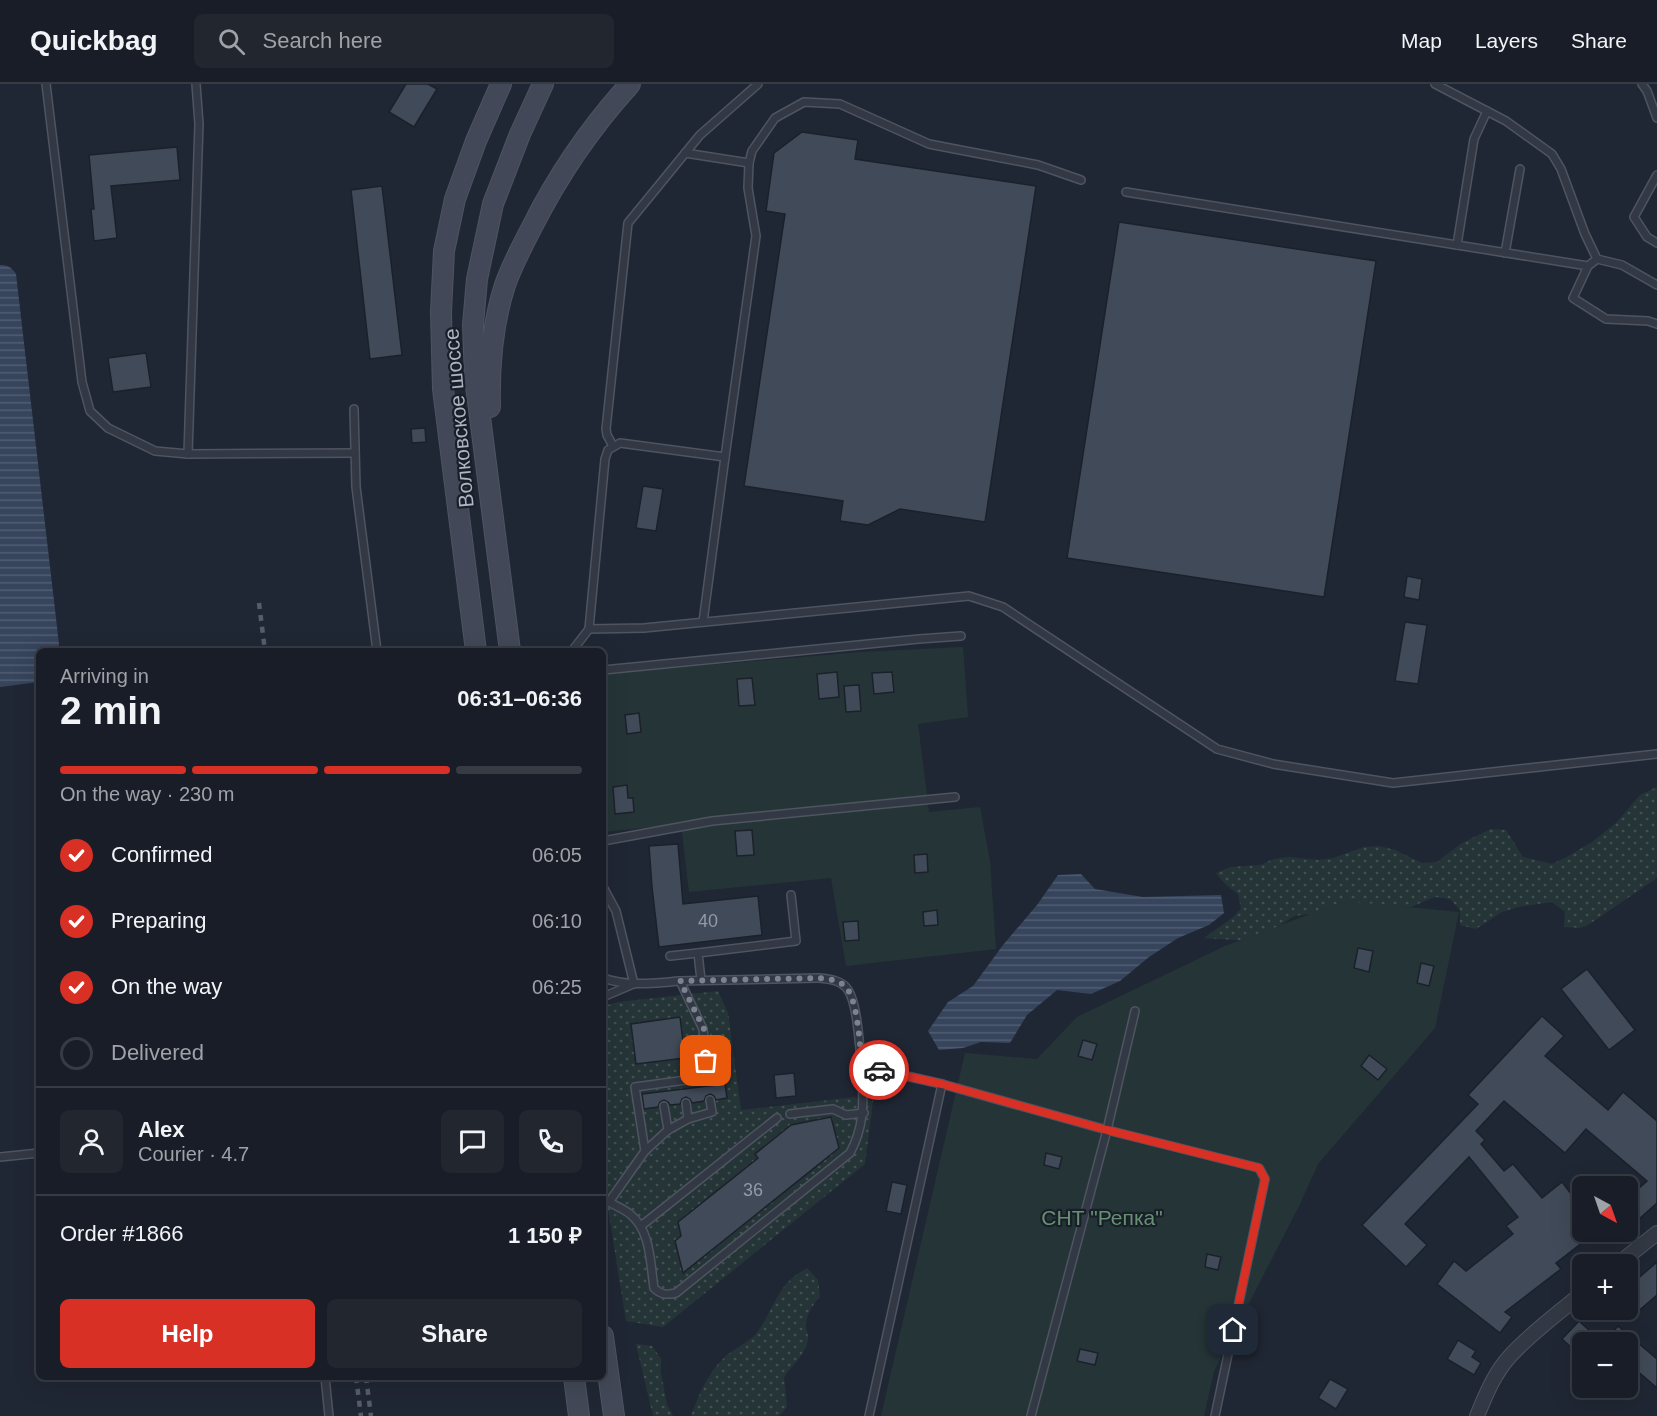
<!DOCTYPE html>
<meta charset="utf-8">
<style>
:root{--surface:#181d27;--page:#21262f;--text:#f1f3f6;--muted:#9fa2a7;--line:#363b44;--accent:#d93025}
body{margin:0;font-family:Arial,sans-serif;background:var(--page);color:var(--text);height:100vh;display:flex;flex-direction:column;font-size:22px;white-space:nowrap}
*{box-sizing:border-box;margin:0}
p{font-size:20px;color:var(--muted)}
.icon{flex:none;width:33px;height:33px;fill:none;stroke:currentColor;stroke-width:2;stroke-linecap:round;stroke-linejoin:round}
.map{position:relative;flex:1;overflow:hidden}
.details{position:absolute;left:36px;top:564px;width:570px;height:732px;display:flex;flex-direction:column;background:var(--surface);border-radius:9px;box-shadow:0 6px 24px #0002,0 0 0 2px var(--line)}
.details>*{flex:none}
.needle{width:39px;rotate:140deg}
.buttons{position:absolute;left:1572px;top:1092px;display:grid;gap:12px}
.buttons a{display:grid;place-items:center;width:66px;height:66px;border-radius:9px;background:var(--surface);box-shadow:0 6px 24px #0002,0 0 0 2px var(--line);font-size:30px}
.pin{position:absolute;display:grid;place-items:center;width:51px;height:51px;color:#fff;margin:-26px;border-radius:12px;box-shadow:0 3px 9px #0006}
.courier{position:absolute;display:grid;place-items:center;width:60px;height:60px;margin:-30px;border:4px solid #d93025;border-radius:50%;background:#fff;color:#222;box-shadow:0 2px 8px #0007}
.summary em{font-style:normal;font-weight:800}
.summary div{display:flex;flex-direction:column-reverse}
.summary{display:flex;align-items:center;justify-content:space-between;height:102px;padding:0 24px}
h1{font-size:39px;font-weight:800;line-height:45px}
.bar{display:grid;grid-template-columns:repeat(4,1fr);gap:9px 6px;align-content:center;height:72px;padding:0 24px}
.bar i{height:8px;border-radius:4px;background:var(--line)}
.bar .on{background:var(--accent)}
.bar p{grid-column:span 4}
.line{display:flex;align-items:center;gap:15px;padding:0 24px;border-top:2px solid var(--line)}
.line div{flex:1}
.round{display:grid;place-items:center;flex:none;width:63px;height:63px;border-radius:9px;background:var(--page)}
ol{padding:0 24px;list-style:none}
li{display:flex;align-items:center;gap:18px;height:66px}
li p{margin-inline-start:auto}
li .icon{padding:6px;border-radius:50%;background:var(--accent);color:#fff;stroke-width:4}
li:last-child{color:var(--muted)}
li i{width:33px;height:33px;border:3px solid var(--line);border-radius:50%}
.button{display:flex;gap:12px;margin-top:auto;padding:12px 24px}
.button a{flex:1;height:69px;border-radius:9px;background:var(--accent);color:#fff;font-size:24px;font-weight:800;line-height:69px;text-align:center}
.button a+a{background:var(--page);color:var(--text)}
header{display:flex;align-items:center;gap:36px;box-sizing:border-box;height:84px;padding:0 30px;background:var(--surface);border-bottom:2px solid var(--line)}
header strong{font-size:28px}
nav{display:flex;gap:33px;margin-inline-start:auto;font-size:21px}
.search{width:420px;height:54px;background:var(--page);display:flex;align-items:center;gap:15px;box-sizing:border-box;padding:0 21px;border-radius:9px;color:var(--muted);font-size:22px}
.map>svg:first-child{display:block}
</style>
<header>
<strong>Quickbag</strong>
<div class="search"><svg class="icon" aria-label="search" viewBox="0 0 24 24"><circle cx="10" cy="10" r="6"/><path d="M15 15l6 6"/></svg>Search here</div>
<nav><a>Map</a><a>Layers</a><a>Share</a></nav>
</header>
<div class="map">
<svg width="1657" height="1332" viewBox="0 0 1657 1332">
<defs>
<pattern id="grass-dots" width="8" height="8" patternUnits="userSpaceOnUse" patternTransform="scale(1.5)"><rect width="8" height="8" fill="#253537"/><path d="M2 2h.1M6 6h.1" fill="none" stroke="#425052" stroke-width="1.8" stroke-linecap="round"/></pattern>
<pattern id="water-rules" width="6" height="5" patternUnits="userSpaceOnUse" patternTransform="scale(1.5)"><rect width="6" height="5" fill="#36445c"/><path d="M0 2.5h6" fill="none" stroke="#505d72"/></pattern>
</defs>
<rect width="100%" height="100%" fill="#202734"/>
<!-- grass -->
<g fill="url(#grass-dots)">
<polygon points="1657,703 1657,794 1588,841 1580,844 1564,843 1565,828 1552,818 1518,823 1502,828 1476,845 1460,841 1460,826 1450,815 1435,813 1389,832 1307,845 1309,830 1294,832 1279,842 1268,854 1252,857 1204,854 1232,834 1241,825 1238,810 1226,801 1216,789 1231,783 1260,781 1274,775 1289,773 1319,776 1333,774 1364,763 1379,762 1395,766 1422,779 1437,778 1462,759 1491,745 1506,746 1523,773 1552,780 1565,774 1592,758 1617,738 1640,711"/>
<polygon points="718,907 728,929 741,1026 856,1013 873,1017 865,1080 663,1243 626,1237 603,1094 603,922 619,918"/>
<path d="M 807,1184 L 818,1196 L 820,1212 C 814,1220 805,1231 806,1242 C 806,1247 809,1252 808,1256 C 805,1271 792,1281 784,1293 L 787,1323 L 779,1332 L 691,1332 C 699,1310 708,1288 726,1272 C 735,1264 748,1259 756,1250 C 767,1236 772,1220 782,1206 C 788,1196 797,1190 807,1184 Z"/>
<polygon points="636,1260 652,1262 661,1275 661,1289 667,1321 673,1332 653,1332"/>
</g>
<!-- garden -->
<g fill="#253537">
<polygon points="963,563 968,633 918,640 929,728 980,723 990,777 996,865 846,882 831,794 689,808 681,740 603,748 603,590 861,568"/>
<polygon points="1345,817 1459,828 1435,944 1318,1080 1299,1122 1214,1287 1204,1332 881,1332 965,969 1037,975 1077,933 1225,862"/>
</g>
<!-- water -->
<g fill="url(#water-rules)">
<path d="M 0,181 C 8,181 11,183 16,190 L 59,560 L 58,567 L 39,567 L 39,598 L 0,603 Z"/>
<polygon points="1081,790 1095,805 1143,813 1221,811 1224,829 1209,841 1178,854 1149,873 1120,897 1091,910 1057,906 1027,931 1010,959 981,958 963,964 939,966 928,947 948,918 973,902 1003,861 1037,821 1058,791"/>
</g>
<!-- building -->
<g fill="#414a58" stroke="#1b212b" stroke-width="1.5">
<polygon points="406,0 428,0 437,5 414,43 389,28"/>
<polygon points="802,48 858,56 855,75 1036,102 985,438 900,425 868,441 840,437 843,417 744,402 785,130 766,127 774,69"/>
<polygon points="177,63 180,96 111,102 117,154 94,157 91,125 94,125 89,71"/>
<polygon points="382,102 402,271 370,275 351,106"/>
<polygon points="1119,138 1376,177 1324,513 1067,474"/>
<polygon points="146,269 151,303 113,308 108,274"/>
<polygon points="425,344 426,358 412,359 411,345"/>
<polygon points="643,402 663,405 656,447 636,444"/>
<polygon points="1407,492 1422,495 1419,516 1404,513"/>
<polygon points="1405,538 1427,541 1418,600 1395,597"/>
<polygon points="837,588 839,613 819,615 817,590"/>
<polygon points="892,588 894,608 874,610 872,589"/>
<polygon points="752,594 755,621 739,622 737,595"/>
<polygon points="859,601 861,627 846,628 844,602"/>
<polygon points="639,629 641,648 627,650 625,631"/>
<polygon points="627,701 628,714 633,714 634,728 615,730 613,703"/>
<polygon points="752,746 754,771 737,772 735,747"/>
<polygon points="678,760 683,820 758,812 762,851 659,863 652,803 649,762"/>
<polygon points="927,770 928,788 915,789 914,771"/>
<polygon points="937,826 938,841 924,842 923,828"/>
<polygon points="858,837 859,856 845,857 843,838"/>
<polygon points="1358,864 1373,867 1369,888 1354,884"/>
<polygon points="1421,879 1434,882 1429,902 1417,899"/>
<polygon points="1587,885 1635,946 1609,966 1561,905"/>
<polygon points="1542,932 1564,952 1545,972 1608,1026 1623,1008 1657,1037 1657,1119 1638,1136 1628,1124 1628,1114 1647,1097 1586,1045 1565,1069 1504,1017 1476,1047 1485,1056 1481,1060 1504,1087 1513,1080 1542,1114 1562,1098 1582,1124 1582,1148 1596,1148 1556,1179 1561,1185 1505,1228 1512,1233 1500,1249 1437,1200 1454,1177 1466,1187 1513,1150 1506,1142 1518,1133 1469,1073 1405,1140 1427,1161 1406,1183 1362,1141 1478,1020 1468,1011"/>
<polygon points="680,933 685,974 636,980 631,940"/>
<polygon points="1083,956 1097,960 1092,976 1078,972"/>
<polygon points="1369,971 1387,985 1378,996 1361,982"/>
<polygon points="794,989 796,1012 776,1014 774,991"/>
<polygon points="725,1000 727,1014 716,1016 714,1012 710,1010 706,1012 704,1017 692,1019 690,1015 686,1013 682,1015 680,1020 670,1021 668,1018 664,1016 660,1018 658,1023 644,1025 642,1010"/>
<polygon points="831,1033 839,1064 683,1189 675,1157 681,1152 678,1138 758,1074 755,1070 791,1041"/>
<polygon points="1046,1069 1062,1073 1059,1085 1044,1081"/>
<polygon points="892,1098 907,1101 901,1130 886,1127"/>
<polygon points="1207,1170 1221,1173 1218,1186 1205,1183"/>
<polygon points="1657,1178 1657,1211 1628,1236 1628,1203"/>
<polygon points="1579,1237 1602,1258 1582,1258 1582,1273 1562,1255"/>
<polygon points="1618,1242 1657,1275 1657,1304 1628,1279 1628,1258 1604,1258"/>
<polygon points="1458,1256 1476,1267 1472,1273 1481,1279 1474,1291 1447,1275"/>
<polygon points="1080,1265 1098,1269 1095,1281 1077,1277"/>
<polygon points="1330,1295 1348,1305 1336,1325 1318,1314"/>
</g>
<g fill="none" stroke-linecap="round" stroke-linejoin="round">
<defs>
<g id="service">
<polyline points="46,0 82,298 90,327 108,344 155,367 188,370 355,369"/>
<polyline points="1435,0 1506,37 1552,70 1561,85 1585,150 1597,175 1622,181 1657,201"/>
<polyline points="1642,0 1647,7 1657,34"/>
<polyline points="685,69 749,79"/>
<polyline points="1657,91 1634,133 1647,153 1657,159"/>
<polyline points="1126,108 1588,182"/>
<polyline points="1457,161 1474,55 1487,27"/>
<polyline points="1505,169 1520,85"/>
<polyline points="1597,175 1588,182 1573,214 1606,235 1648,237 1657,240"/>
<polyline points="354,325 356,403 377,567"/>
<polyline points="613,362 607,351 606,345 628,139 700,51 758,0"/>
<polyline points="188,370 199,40 196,0"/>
<polyline points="703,538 725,373"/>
<polyline points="589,545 644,544 969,512 1003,523 1217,665 1273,680 1393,699 1657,670"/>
<polyline points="572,567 589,545 605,375 608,366 620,359 725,373 756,152 748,104 749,79 752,67 775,34 804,18 840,20 929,60 1038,81 1081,96"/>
<polyline points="603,586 919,555 961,552"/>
<polyline points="603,757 712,737 955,713"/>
<polyline points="603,803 616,827 634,900"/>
<polyline points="670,872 698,869"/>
<path d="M 603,894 C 629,903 654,899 680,897 L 703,945 L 708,993 L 635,1003 L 645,1067 L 609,1118 L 603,1119"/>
<polyline points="701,896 698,869 796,857 791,811"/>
<path d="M 680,897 L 818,894 C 829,895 842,896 848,906 C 858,921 859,963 862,982 L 942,1000 L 1107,1046 L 1259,1084 L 1265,1095 L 1215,1332"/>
<polyline points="603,913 631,901"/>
<polyline points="686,1019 688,1035"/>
<polyline points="664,1022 668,1046"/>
<polyline points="790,1030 833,1025 846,1031 864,1029"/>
<polyline points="645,1067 668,1046 688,1035 712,1028 710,1016"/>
<polyline points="0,1073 39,1069"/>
<path d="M 609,1118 C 616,1122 624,1125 630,1130 C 651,1147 650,1178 654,1204 C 661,1211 667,1211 676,1209 L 850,1069 C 866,1039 863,1015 862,982"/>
<polyline points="641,1142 777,1034"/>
<polyline points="325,1293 329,1332"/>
<polyline points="869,1332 942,1000"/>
<polyline points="1031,1332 1107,1046 1135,927"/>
</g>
<g id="minor">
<polyline points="1618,1180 1657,1149"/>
<path d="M 1477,1332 C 1486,1310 1495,1288 1511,1271 C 1532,1248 1559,1229 1582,1209"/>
</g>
<g id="secondary">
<path d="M 490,323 C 489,284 493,238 505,201 C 512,181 522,162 532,143 C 558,91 591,43 630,0"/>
<polyline points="476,567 443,305 441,228 444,167 455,115 476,57 501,0"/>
<polyline points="510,567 475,294 473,241 477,195 493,120 520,50 543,0"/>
<polyline points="603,1252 614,1332"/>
<polyline points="574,1293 579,1332"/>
</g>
</defs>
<!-- service casing -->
<use href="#service" stroke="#4e5460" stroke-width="10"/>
<!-- minor casing -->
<use href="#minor" stroke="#4e5460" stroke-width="16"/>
<!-- secondary casing -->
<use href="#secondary" stroke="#4e5460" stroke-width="22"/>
<!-- service -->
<use href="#service" stroke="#333944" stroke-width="7"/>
<!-- minor -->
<use href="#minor" stroke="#333944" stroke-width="14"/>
<!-- secondary -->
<use href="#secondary" stroke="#424857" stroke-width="20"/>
<!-- rail -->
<g stroke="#555d6b" stroke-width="4.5" stroke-dasharray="6 6" stroke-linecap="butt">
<polyline points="259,519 265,567"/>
<polyline points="356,1293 361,1332"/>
<polyline points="366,1293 371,1332"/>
</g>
</g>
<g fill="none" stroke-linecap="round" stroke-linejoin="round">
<!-- done -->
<path stroke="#7c8390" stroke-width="6" stroke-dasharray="0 10.8" d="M 706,977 L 704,945 L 680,897 L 818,894 C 829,895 842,896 848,906 C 858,921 860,963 862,982 L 879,986"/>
<!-- route -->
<polyline stroke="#d93025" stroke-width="8" points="879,986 942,1000 1107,1046 1259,1084 1265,1095 1233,1246"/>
</g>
<g text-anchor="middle" stroke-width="4.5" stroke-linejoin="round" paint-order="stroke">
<!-- number labels -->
<g font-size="18" fill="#929aa8">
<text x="708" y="843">40</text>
<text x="753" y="1112">36</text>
</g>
<!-- street labels -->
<g font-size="21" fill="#adb4c2" stroke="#191f29">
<text transform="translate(459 334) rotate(-95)" y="7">Волковское шоссе</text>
</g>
<!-- park labels -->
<g font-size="21" fill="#679073" stroke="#191f29">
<text x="1102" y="1141">СНТ "Репка"</text>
</g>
</g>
</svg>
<div class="buttons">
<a><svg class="needle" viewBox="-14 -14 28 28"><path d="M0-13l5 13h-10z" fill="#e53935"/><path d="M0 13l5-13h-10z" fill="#9fa2a7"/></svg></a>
<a>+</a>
<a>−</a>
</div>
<div class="pin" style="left:706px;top:977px;background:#ea580c"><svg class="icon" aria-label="bag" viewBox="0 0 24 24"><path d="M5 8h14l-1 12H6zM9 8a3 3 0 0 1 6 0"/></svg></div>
<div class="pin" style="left:1233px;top:1246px;background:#1f2937"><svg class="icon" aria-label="home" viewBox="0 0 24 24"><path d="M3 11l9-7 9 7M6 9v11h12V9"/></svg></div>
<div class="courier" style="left:879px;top:986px"><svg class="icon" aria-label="car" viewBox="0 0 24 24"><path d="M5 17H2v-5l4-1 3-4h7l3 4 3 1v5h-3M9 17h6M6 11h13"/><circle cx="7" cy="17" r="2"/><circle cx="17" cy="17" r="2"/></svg></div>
<section class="details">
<div class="summary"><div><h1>2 min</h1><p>Arriving in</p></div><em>06:31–06:36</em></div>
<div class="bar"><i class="on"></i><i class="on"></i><i class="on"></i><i></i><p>On the way · 230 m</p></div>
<ol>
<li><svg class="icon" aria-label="check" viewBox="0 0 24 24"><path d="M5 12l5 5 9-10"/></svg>Confirmed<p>06:05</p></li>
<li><svg class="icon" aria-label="check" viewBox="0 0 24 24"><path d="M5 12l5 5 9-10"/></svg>Preparing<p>06:10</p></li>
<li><svg class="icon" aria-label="check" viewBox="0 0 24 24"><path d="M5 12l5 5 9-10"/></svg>On the way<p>06:25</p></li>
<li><i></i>Delivered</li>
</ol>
<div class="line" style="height:108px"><a class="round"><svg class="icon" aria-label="person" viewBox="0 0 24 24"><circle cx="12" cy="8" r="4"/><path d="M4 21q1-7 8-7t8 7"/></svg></a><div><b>Alex</b><p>Courier · 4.7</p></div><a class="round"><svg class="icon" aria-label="chat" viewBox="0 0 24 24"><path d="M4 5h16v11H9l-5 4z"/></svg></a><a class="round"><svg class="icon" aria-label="phone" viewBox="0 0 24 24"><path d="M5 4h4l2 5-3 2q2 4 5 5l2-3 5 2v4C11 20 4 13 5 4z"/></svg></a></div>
<div class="line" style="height:78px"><div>Order #1866</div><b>1 150 ₽</b></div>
<div class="button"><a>Help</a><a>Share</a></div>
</section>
</div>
